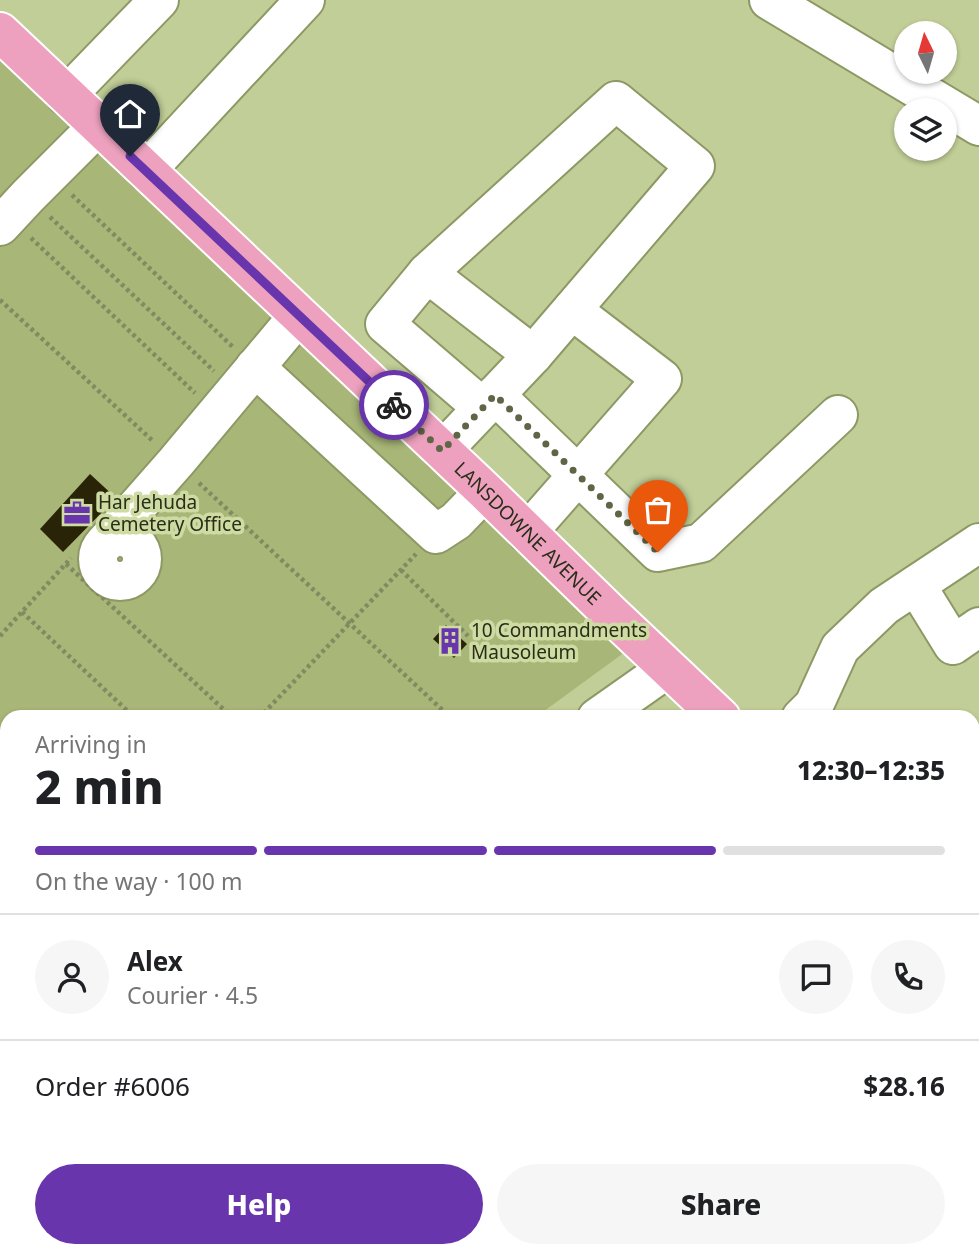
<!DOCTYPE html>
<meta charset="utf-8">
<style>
:root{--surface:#fff;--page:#f6f6f6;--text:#202124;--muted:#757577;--line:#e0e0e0;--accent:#6835ad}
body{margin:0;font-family:"Noto Sans",sans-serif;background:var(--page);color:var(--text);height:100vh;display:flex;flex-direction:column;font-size:26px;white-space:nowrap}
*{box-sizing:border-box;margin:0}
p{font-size:23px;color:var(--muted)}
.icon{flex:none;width:38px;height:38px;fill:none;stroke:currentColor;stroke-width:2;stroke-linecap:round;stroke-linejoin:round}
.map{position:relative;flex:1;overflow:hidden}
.drawer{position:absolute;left:0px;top:710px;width:980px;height:548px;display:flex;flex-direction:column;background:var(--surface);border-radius:21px 21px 0 0;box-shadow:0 2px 5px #0004}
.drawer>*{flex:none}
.needle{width:46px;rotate:355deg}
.fabs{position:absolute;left:894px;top:21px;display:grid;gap:14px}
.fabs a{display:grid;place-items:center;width:63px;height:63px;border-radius:50%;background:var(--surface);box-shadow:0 2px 5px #0004;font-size:35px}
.pin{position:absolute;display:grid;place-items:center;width:60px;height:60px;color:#fff;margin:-72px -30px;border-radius:50% 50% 50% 0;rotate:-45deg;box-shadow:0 0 7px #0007}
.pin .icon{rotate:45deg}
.courier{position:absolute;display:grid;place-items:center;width:70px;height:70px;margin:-35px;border:5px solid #6835ad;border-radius:50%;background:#fff;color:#222;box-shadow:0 2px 9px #0007}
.overview em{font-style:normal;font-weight:800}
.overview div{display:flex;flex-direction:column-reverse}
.overview{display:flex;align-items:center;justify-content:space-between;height:119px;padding:0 35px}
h1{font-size:46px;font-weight:800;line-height:52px}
.bar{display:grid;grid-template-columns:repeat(4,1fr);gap:10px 7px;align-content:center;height:84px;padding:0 35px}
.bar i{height:9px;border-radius:5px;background:var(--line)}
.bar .active{background:var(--accent)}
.bar p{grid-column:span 4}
.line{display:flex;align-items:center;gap:18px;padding:0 35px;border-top:2px solid var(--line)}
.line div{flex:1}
.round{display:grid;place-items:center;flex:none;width:74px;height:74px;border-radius:37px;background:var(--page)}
.button{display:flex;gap:14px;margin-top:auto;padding:14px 35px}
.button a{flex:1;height:80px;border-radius:42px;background:var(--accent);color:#fff;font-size:28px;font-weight:800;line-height:80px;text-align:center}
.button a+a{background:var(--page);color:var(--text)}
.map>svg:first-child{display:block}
</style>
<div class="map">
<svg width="979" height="1257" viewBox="0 0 979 1257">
<rect width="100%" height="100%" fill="#c1ce97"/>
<!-- green -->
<polygon fill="#a8b677" points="0,34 640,641 536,717 7,718 7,1103 0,1109"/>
<!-- building -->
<g fill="#292307">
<polygon points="90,474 116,498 63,552 40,529"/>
<polygon points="446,625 467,644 454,658 433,639"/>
</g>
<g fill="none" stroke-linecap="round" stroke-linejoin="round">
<defs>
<g id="minor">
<polyline points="769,0 979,126"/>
<polyline points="66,96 159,0"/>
<polyline points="146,171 305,0"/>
<polyline points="0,226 28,196 98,126"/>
<polyline points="427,273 616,101 695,166 533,355 442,451"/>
<polyline points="255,367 436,534 456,521 485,491"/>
<polyline points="495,395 658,552 701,543 838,415"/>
<polyline points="483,408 385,324 427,273 533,355"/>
<polyline points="527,533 662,379 572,310"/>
<circle cx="120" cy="559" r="22"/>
<polyline points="104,544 176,462 299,315"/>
<polyline points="916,585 953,645 979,627"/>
<polyline points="597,718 668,668"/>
<polyline points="801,718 814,705 840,648 884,606 979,543"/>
<polyline points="973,910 979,902"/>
<polyline points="973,1085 979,1081"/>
<polyline points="0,1134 5,1133"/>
<polyline points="502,1251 506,1257"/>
<polyline points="53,1257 61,1251"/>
<polyline points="268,1257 276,1251"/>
<polyline points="737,1257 744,1251"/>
<polyline points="968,1257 979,1250"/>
</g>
<g id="major">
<path id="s1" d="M 0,32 L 485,491 L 611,614 L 721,718"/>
<polyline points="973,967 979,973"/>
</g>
</defs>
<!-- minor casing -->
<use href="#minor" stroke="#8d9964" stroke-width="42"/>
<!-- major casing -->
<use href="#major" stroke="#fff" stroke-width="42"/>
<!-- path -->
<g stroke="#818a61" stroke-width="4.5" stroke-dasharray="3.5 3.5" stroke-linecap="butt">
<polyline points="72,195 234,348"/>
<polyline points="50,217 214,371"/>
<polyline points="31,238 195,393"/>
<polyline points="0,300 154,442"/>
<polyline points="199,483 451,718"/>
<polyline points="66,564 233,718"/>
<polyline points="401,570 468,636"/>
<polyline points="22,612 135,718"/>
<polyline points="0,636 71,558"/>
<polyline points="259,718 416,554"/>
<polyline points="0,995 7,987"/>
</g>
<!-- minor -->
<use href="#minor" stroke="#fff" stroke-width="38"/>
<!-- major -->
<use href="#major" stroke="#eda1be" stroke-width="38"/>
</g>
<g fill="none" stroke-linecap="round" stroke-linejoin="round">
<!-- done -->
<polyline stroke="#5f6645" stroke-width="7" stroke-dasharray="0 12.6" points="394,405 442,451 495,395 658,552"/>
<!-- route -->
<polyline stroke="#6835ad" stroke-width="9" points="130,156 394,405"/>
</g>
<!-- icons -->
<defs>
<symbol id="office-bare" viewBox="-9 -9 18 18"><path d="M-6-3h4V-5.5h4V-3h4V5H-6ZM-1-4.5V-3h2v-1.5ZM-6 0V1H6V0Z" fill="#6835ad" stroke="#cedba3" stroke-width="2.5" paint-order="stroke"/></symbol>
<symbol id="building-bare" viewBox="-9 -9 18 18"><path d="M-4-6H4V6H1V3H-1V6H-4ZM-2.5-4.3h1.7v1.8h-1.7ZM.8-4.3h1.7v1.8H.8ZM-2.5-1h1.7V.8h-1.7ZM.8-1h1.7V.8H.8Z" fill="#6835ad" stroke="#cedba3" stroke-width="2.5" paint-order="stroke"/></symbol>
</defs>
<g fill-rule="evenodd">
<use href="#office-bare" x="58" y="494" width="38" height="38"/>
<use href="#building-bare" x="431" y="622" width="38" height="38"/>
</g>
<g text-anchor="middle" stroke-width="7" stroke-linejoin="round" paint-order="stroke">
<!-- poi labels -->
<g font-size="19" fill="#2a2e19" stroke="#cedba3" text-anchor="start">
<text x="98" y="509">Har Jehuda<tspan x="98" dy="22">Cemetery Office</tspan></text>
<text x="471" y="637">10 Commandments<tspan x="471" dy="22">Mausoleum</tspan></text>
</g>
<!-- street labels -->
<g font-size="19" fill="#2a2e19" stroke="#cedba3">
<text dy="7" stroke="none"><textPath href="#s1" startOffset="728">LANSDOWNE AVENUE</textPath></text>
</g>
</g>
</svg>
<div class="fabs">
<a><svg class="needle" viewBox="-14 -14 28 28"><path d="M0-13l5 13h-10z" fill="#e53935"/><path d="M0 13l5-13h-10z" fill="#757577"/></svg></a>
<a><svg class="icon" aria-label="layers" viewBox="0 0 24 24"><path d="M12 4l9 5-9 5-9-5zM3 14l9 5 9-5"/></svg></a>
</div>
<div class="pin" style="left:658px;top:552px;background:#ea580c"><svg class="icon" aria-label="bag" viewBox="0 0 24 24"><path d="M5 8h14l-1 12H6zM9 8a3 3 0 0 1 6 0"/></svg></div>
<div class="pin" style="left:130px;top:156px;background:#1f2937"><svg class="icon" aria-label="home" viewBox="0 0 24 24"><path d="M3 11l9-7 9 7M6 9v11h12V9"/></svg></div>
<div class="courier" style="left:394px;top:405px"><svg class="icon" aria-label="bike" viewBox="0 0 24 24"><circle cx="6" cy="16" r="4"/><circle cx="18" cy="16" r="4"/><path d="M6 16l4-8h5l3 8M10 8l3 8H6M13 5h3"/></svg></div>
<section class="drawer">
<div class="overview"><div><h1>2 min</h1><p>Arriving in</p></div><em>12:30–12:35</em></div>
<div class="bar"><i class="active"></i><i class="active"></i><i class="active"></i><i></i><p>On the way · 100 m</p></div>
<div class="line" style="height:126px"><a class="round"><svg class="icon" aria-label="person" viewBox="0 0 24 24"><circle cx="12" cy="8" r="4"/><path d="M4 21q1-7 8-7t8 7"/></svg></a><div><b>Alex</b><p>Courier · 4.5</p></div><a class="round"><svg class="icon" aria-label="chat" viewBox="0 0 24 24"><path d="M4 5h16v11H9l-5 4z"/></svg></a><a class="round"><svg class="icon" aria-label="phone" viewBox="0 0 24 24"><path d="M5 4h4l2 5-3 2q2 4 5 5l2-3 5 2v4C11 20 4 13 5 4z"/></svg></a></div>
<div class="line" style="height:91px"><div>Order #6006</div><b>$28.16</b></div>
<div class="button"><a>Help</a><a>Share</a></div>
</section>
</div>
